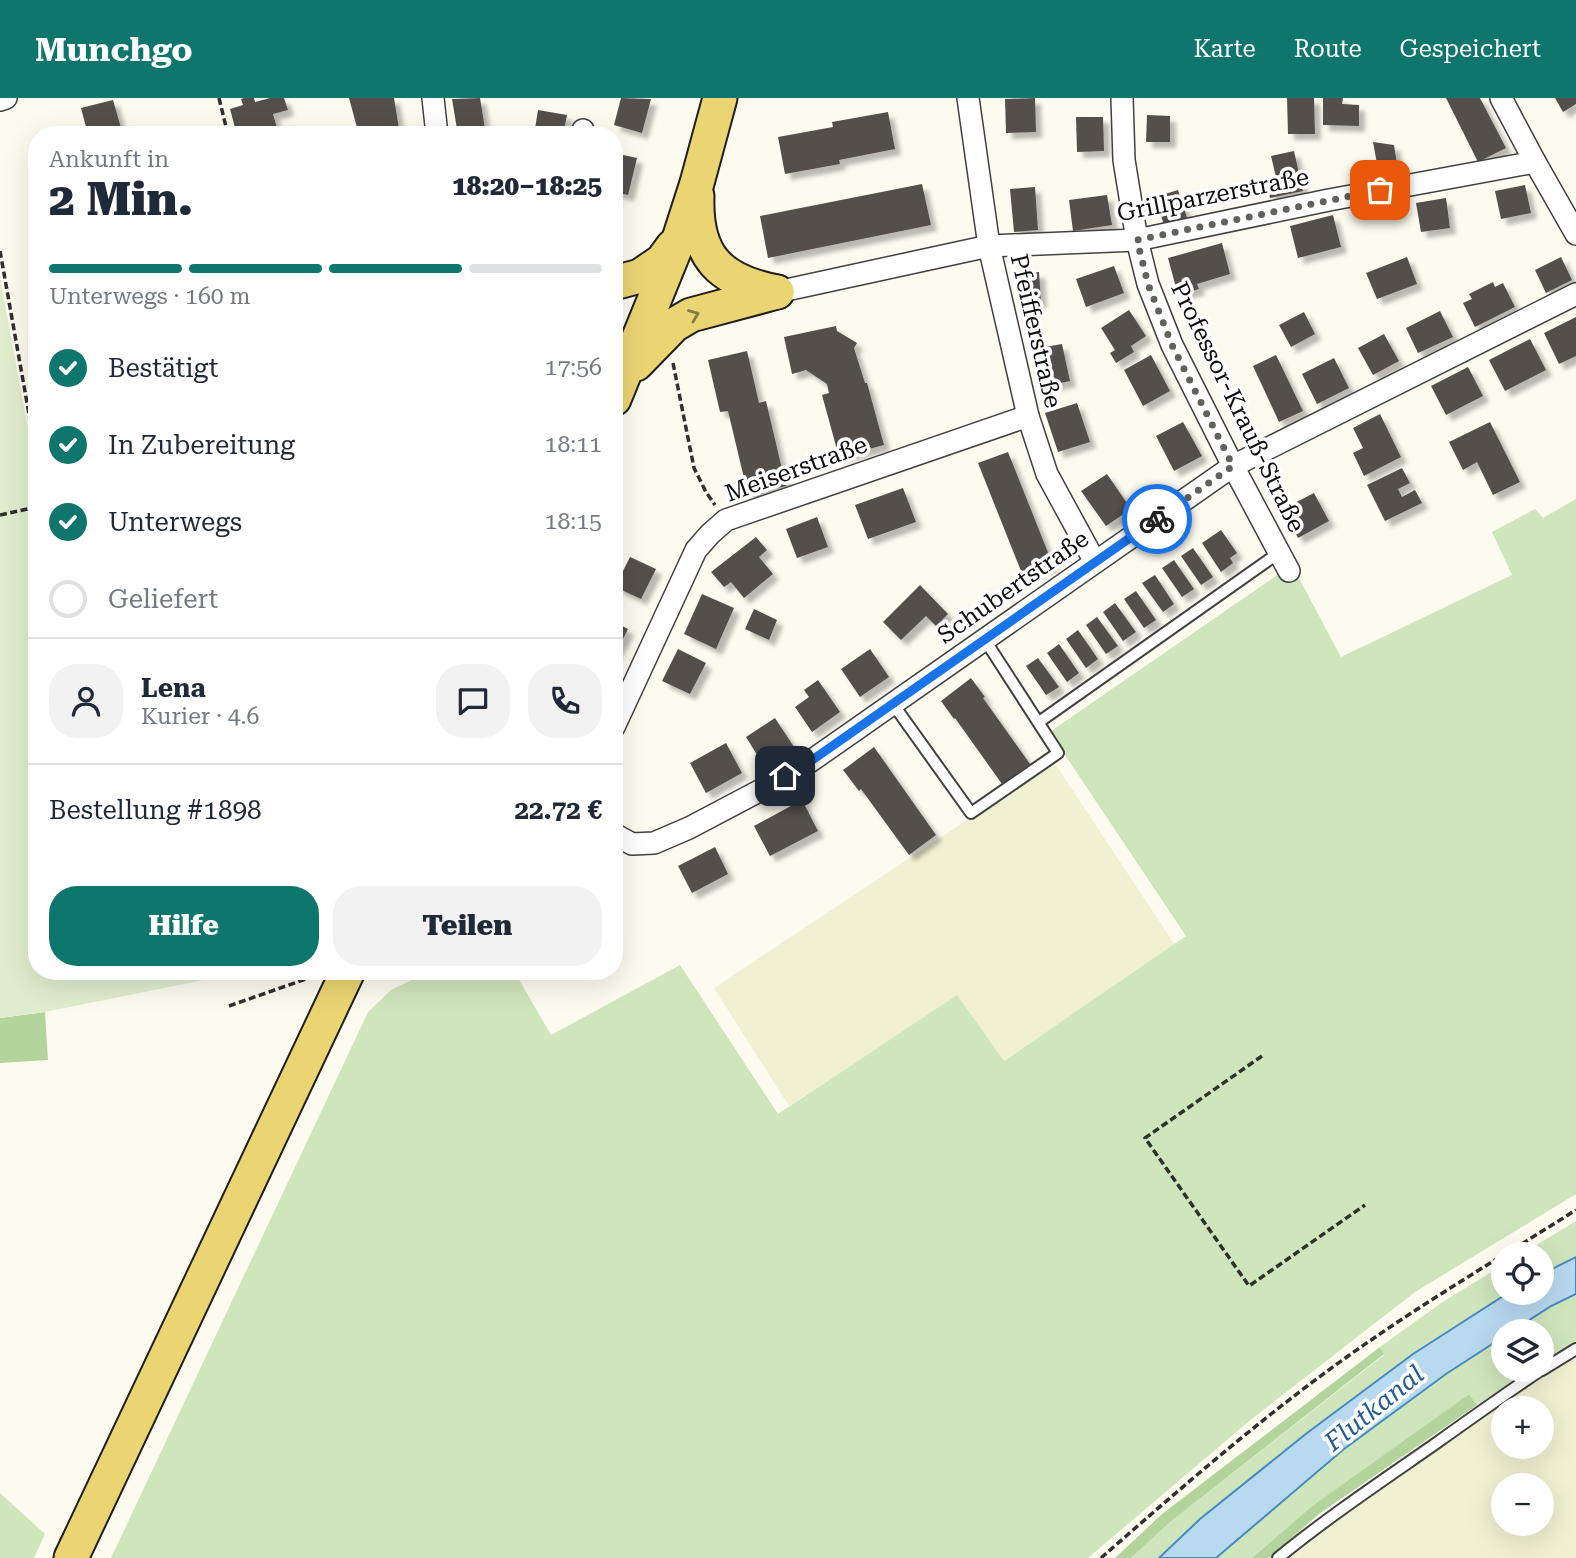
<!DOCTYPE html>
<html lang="de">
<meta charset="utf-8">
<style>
:root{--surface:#fff;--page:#f2f2f3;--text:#1f2937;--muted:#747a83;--line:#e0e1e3;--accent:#0f766e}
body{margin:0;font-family:"Roboto Serif",serif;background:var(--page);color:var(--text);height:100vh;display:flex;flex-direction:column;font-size:26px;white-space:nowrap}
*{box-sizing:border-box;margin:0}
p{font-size:23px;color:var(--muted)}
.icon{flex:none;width:38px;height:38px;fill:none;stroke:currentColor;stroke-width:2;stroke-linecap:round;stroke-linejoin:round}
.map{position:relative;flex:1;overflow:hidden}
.details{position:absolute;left:28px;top:28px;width:595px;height:854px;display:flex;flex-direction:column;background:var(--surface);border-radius:28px;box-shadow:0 7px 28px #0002}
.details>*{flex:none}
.controls{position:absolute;left:1491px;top:1144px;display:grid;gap:14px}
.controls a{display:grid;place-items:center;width:63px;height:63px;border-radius:50%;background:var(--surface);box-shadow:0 7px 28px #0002;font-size:35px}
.pin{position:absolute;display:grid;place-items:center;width:60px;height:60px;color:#fff;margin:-30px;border-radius:14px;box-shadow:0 4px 10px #0006}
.courier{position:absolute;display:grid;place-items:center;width:70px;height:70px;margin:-35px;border:5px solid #1a73e8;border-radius:50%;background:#fff;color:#222;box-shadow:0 2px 9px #0007}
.headline em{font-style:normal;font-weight:800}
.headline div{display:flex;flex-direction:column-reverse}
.headline{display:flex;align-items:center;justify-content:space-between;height:119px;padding:0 21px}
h1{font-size:46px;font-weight:800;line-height:52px}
.bar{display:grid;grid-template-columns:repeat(4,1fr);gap:10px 7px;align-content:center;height:84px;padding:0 21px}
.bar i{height:9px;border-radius:5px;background:var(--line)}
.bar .current{background:var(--accent)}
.bar p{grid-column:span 4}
.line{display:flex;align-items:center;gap:18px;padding:0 21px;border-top:2px solid var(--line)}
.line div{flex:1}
.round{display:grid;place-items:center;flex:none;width:74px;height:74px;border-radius:28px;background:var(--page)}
ol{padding:0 21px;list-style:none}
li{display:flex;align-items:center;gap:21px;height:77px}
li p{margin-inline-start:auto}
li .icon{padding:7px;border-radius:50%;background:var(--accent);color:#fff;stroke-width:4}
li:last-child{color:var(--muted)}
li i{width:38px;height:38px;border:4px solid var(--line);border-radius:50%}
.cta{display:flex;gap:14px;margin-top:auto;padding:14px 21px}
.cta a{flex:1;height:80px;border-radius:28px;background:var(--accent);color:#fff;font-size:28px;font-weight:800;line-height:80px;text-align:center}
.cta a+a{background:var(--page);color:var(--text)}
header{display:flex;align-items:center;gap:42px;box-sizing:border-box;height:98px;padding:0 35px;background:var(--accent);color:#fff}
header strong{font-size:33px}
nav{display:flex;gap:38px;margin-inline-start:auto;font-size:24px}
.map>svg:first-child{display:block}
</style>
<header>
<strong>Munchgo</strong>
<nav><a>Karte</a><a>Route</a><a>Gespeichert</a></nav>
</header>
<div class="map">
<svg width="1576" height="1460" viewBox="0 0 1576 1460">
<defs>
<filter id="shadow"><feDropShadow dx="6" dy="6" stdDeviation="2" flood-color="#0004"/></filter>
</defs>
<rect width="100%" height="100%" fill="#fdfbf0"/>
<!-- farmland -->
<g fill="#f1f0d2" fill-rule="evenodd">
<polygon points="1054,664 1175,847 1003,963 956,898 789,1008 714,890"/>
<path d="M 1576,1260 L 1576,1460 L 1290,1460 L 1344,1418 L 1499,1306 ZM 1503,1311 L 1542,1311 L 1542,1349 L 1503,1349 ZM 1503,1388 L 1542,1388 L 1542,1426 L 1503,1426 Z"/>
</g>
<!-- green -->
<g fill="#cfe5bc">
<polygon points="1576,401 1576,1096 1415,1194 1248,1324 1088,1460 111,1460 368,914 391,892 430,873 514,873 551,937 680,867 778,1016 957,897 1004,963 1186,838 1065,657 1051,633 1292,467 1341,559 1512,477 1492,434 1535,411 1543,420"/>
<polygon points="1576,1123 1576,1159 1542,1176 1542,1157 1520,1157"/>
<polygon points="1503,1167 1503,1195 1508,1195 1413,1256 1307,1335 1200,1421 1159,1460 1131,1460 1169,1425 1384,1257 1380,1249 1441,1205"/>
<polygon points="1576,1196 1576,1243 1542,1265 1542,1234 1511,1234 1552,1208"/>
<polygon points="1503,1239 1503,1272 1530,1272 1477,1307 1469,1296 1312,1408 1252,1460 1216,1460 1344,1351 1446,1276"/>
<polygon points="0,1395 45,1436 34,1460 0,1460"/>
</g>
<!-- forest -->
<g fill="#b3d49d">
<polygon points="45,914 48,962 0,965 0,920"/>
<polygon points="1380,1249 1384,1256 1169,1425 1131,1460 1115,1460 1162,1416"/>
<polygon points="1469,1296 1477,1307 1319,1416 1269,1460 1252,1460 1312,1408"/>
</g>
<!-- pitch -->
<polygon fill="#e0edcd" points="0,179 35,369 37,369 37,873 203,873 204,882 45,914 0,920"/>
<!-- water -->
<polygon fill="#b9d9f0" stroke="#478ac0" stroke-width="2" points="1576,1159 1576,1196 1551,1208 1511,1234 1503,1234 1503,1239 1446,1276 1344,1351 1216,1460 1159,1460 1200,1421 1307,1335 1413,1256 1508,1195 1542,1195 1542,1176"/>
<!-- building -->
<g fill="#554f4b" filter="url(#shadow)">
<polygon points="244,0 254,0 255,4 270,0 284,0 288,12 273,16 279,37 237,37 230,11 243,7 241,1"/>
<polygon points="349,0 394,0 400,37 359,37"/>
<polygon points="480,0 486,37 458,37 452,1"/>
<polygon points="621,0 651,1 642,35 614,27"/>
<polygon points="1035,0 1036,34 1006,35 1005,1"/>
<polygon points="1287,0 1314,0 1315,36 1288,36"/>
<polygon points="1323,0 1343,0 1342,6 1359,7 1359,28 1323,27"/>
<polygon points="1446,0 1480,0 1506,50 1478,64"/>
<polygon points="1555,0 1576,0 1576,6 1563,14"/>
<polygon points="113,2 123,37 88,37 81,10"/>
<polygon points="538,12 567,17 563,37 534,37"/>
<polygon points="888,14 895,51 839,62 840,66 785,76 778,39 833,29 832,24"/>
<polygon points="1147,17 1170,18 1170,44 1146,44"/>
<polygon points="1076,19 1103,19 1104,53 1077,54"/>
<polygon points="1373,44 1394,47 1399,79 1380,82"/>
<polygon points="1294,53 1303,93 1270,100 1265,81 1276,79 1271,58"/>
<polygon points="614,55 637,60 628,97 614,94"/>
<polygon points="922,86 931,127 768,160 760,118"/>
<polygon points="1525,87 1531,115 1501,121 1495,93"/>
<polygon points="1035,89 1038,132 1014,134 1010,91"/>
<polygon points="1178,92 1188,123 1165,130 1155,99"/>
<polygon points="1107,97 1112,127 1073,133 1069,102"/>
<polygon points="1446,100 1450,130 1421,134 1416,105"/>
<polygon points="1333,117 1341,149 1298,160 1290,128"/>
<polygon points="1222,145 1230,176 1197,186 1199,191 1178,197 1168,160"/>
<polygon points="1407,159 1417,186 1377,201 1366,175"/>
<polygon points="1561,159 1572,182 1546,195 1535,172"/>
<polygon points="1114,168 1124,195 1086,209 1076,181"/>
<polygon points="1039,174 1041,204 1018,206 1014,176"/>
<polygon points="1493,184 1495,189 1503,185 1515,209 1475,229 1463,205 1472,201 1469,196"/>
<polygon points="1129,212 1146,238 1131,248 1134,254 1116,265 1110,255 1115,252 1101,230"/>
<polygon points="1440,213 1453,239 1418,255 1406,230"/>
<polygon points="1304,214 1315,236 1291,249 1279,227"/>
<polygon points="1576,219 1576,258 1559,266 1544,235"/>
<polygon points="836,228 837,233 857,245 854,250 865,285 867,285 884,347 839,359 822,297 829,295 827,286 806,272 792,276 784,239"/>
<polygon points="1384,236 1399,263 1373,277 1358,250"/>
<polygon points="1530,241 1546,272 1505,293 1489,262"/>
<polygon points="1062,246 1070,283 1042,289 1034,251"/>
<polygon points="747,253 759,305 766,303 786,388 748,397 728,313 720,314 708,262"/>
<polygon points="1151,257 1170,293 1143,308 1124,272"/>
<polygon points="1276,257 1303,313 1279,324 1253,268"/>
<polygon points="1334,260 1349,290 1317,306 1302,276"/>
<polygon points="1468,269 1483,298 1446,317 1431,288"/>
<polygon points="1077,305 1090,344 1058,354 1045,315"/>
<polygon points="1380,316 1401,359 1364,378 1353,355 1363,350 1353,330"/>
<polygon points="1183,324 1202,358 1174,373 1156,338"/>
<polygon points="1490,324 1520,384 1493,397 1477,364 1463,372 1449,344"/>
<polygon points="1008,354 1053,467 1023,478 978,365"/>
<polygon points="1402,370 1410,385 1398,391 1402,399 1415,392 1422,405 1385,423 1367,387"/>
<polygon points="1107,376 1131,411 1106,428 1081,393"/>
<polygon points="903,390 916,424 868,441 855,407"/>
<polygon points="1314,395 1329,423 1298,440 1283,411"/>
<polygon points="817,419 828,449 797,460 786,431"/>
<polygon points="1221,432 1237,455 1230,460 1233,465 1221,474 1202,445"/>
<polygon points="756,439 767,452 759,459 773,476 744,500 731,484 724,489 711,474"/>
<polygon points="1193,450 1213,479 1201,487 1181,458"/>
<polygon points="630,459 656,471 641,501 615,489"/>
<polygon points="1174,462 1194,491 1182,499 1162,470"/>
<polygon points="1155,477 1174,506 1163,514 1142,485"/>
<polygon points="920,487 948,516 936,528 926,518 901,542 883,524"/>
<polygon points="1136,493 1156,522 1144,530 1124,501"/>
<polygon points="702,496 734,510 716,551 684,536"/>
<polygon points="1115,505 1136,534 1123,543 1103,514"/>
<polygon points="754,511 777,522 769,542 745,531"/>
<polygon points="1097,519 1118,548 1106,556 1086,527"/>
<polygon points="614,524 628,531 614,559"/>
<polygon points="1078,532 1098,561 1086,570 1066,541"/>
<polygon points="1059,546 1079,575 1067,584 1047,555"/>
<polygon points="678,551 706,565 690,596 662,583"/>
<polygon points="870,551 889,579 860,599 841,571"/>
<polygon points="1038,560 1059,589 1046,597 1026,568"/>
<polygon points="971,580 985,599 983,600 1030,666 1002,686 955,620 954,621 941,603"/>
<polygon points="818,582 840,614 812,634 795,609 809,599 804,592"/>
<polygon points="775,620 794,649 764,668 746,639"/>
<polygon points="726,645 742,675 706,695 690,665"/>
<polygon points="874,649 936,737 909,757 861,691 859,693 843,672"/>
<polygon points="802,702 818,733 770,758 754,728"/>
<polygon points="715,749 728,776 692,795 678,768"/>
</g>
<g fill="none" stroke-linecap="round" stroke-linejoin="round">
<defs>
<g id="lane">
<polyline points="893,606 971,715 1058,655 985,542"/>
<polyline points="1039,624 1280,454"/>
<polyline points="1542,1272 1576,1251"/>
<path d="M 1278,1460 C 1328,1419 1382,1383 1435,1346 C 1470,1321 1505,1296 1541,1272"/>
</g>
<g id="street">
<polyline points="433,0 437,37"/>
<polyline points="968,0 989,148 1028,318 1047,376 1095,464"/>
<polyline points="1122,0 1124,62 1137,142 1148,186 1172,247 1233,368 1289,473"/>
<polyline points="1501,0 1535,64 1576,136"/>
<polyline points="0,2 6,0"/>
<polyline points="582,37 583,32"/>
<polyline points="777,194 989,148 1137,142 1329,102 1535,64"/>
<polyline points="614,629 696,452 710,436 726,422 1028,318"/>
<polyline points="614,736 632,746 654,745 689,730 761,692 808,665 1233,368 1576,196"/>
</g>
<g id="primary">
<path d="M 697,98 C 695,158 719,183 777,194"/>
<polyline points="614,185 640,178 662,163 673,148"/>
<polyline points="636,266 674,227 691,217 777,194"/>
<polyline points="614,301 679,141 697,85 720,0"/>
<polyline points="71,1460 348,873"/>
</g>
</defs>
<!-- lane casing -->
<use href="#lane" stroke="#414141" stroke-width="14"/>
<!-- street casing -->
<use href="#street" stroke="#414141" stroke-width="24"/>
<!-- primary casing -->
<use href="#primary" stroke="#1f1f1f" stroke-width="37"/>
<!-- path -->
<g stroke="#303030" stroke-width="3.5" stroke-dasharray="7 3.5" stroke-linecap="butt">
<polyline points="219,0 228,37"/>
<polyline points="0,153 37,361"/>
<polyline points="673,265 694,370 706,394 715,407"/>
<polyline points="0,417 37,409"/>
<polyline points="229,908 320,876"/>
<polyline points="1262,958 1145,1040 1249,1188 1365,1107"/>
<polyline points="1504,1157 1576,1112"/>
<path d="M 1101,1460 C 1189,1383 1277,1306 1374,1240 C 1416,1211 1460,1184 1503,1157"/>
</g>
<!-- lane -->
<use href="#lane" stroke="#fff" stroke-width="10"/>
<!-- street -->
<use href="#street" stroke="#fff" stroke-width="21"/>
<!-- primary -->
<use href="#primary" stroke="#ebd472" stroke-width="33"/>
</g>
<!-- one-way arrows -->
<defs><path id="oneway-chevron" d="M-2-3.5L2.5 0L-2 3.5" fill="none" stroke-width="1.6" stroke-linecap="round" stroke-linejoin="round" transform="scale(1.75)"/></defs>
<use stroke="#887b45" href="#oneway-chevron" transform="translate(694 217) rotate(-21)"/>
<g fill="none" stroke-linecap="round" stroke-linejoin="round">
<!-- done -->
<polyline stroke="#62615d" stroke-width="7" stroke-dasharray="0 12.6" points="1157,421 1233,368 1172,247 1148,186 1137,142 1380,92"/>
<!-- route -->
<polyline stroke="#1a73e8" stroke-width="9" points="785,678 808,665 1157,421"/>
</g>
<g text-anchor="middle" stroke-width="7" stroke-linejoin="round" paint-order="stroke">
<!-- street labels -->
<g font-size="24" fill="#0e0e0e" stroke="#fff">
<text transform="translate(1213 97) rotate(-11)" y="8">Grillparzerstraße</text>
<text transform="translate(1036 233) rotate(77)" y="8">Pfeifferstraße</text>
<text transform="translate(1238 309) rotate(64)" y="8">Professor-Krauß-Straße</text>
<text transform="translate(796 371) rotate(-20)" y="8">Meiserstraße</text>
<text transform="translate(1013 489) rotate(-35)" y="8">Schubertstraße</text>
</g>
<!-- water labels -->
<g font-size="26" font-style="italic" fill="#235c93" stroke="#fff">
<text transform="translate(1374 1310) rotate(-39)" y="9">Flutkanal</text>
</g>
</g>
</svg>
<div class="controls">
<a><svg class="icon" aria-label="locate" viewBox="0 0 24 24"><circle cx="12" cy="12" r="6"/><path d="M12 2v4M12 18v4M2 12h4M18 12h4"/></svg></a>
<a><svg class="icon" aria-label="layers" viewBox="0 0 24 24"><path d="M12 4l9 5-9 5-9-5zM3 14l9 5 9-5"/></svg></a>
<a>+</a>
<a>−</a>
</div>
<div class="pin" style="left:1380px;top:92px;background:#ea580c"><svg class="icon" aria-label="bag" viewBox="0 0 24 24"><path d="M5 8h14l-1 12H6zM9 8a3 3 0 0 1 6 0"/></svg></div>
<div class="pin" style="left:785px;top:678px;background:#1f2937"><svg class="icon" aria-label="home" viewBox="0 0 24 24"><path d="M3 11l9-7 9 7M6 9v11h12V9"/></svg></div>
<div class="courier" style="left:1157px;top:421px"><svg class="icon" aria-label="bike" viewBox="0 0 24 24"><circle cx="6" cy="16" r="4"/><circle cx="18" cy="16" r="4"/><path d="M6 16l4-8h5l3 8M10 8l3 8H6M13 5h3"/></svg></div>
<section class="details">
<div class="headline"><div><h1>2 Min.</h1><p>Ankunft in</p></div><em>18:20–18:25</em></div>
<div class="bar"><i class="current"></i><i class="current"></i><i class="current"></i><i></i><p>Unterwegs · 160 m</p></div>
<ol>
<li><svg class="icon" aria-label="check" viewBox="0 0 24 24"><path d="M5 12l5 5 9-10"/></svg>Bestätigt<p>17:56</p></li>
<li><svg class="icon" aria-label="check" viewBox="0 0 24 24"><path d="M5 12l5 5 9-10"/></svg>In Zubereitung<p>18:11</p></li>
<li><svg class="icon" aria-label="check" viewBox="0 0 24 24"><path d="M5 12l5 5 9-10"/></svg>Unterwegs<p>18:15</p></li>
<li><i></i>Geliefert</li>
</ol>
<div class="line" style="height:126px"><a class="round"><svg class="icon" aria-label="person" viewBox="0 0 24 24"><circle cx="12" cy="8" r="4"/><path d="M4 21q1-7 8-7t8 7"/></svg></a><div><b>Lena</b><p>Kurier · 4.6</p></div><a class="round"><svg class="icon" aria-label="chat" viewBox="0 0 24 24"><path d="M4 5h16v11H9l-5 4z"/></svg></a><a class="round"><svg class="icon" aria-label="phone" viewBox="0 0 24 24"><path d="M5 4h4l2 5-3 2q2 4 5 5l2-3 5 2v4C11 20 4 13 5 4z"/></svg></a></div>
<div class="line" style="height:91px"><div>Bestellung #1898</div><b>22.72 €</b></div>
<div class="cta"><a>Hilfe</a><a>Teilen</a></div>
</section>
</div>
